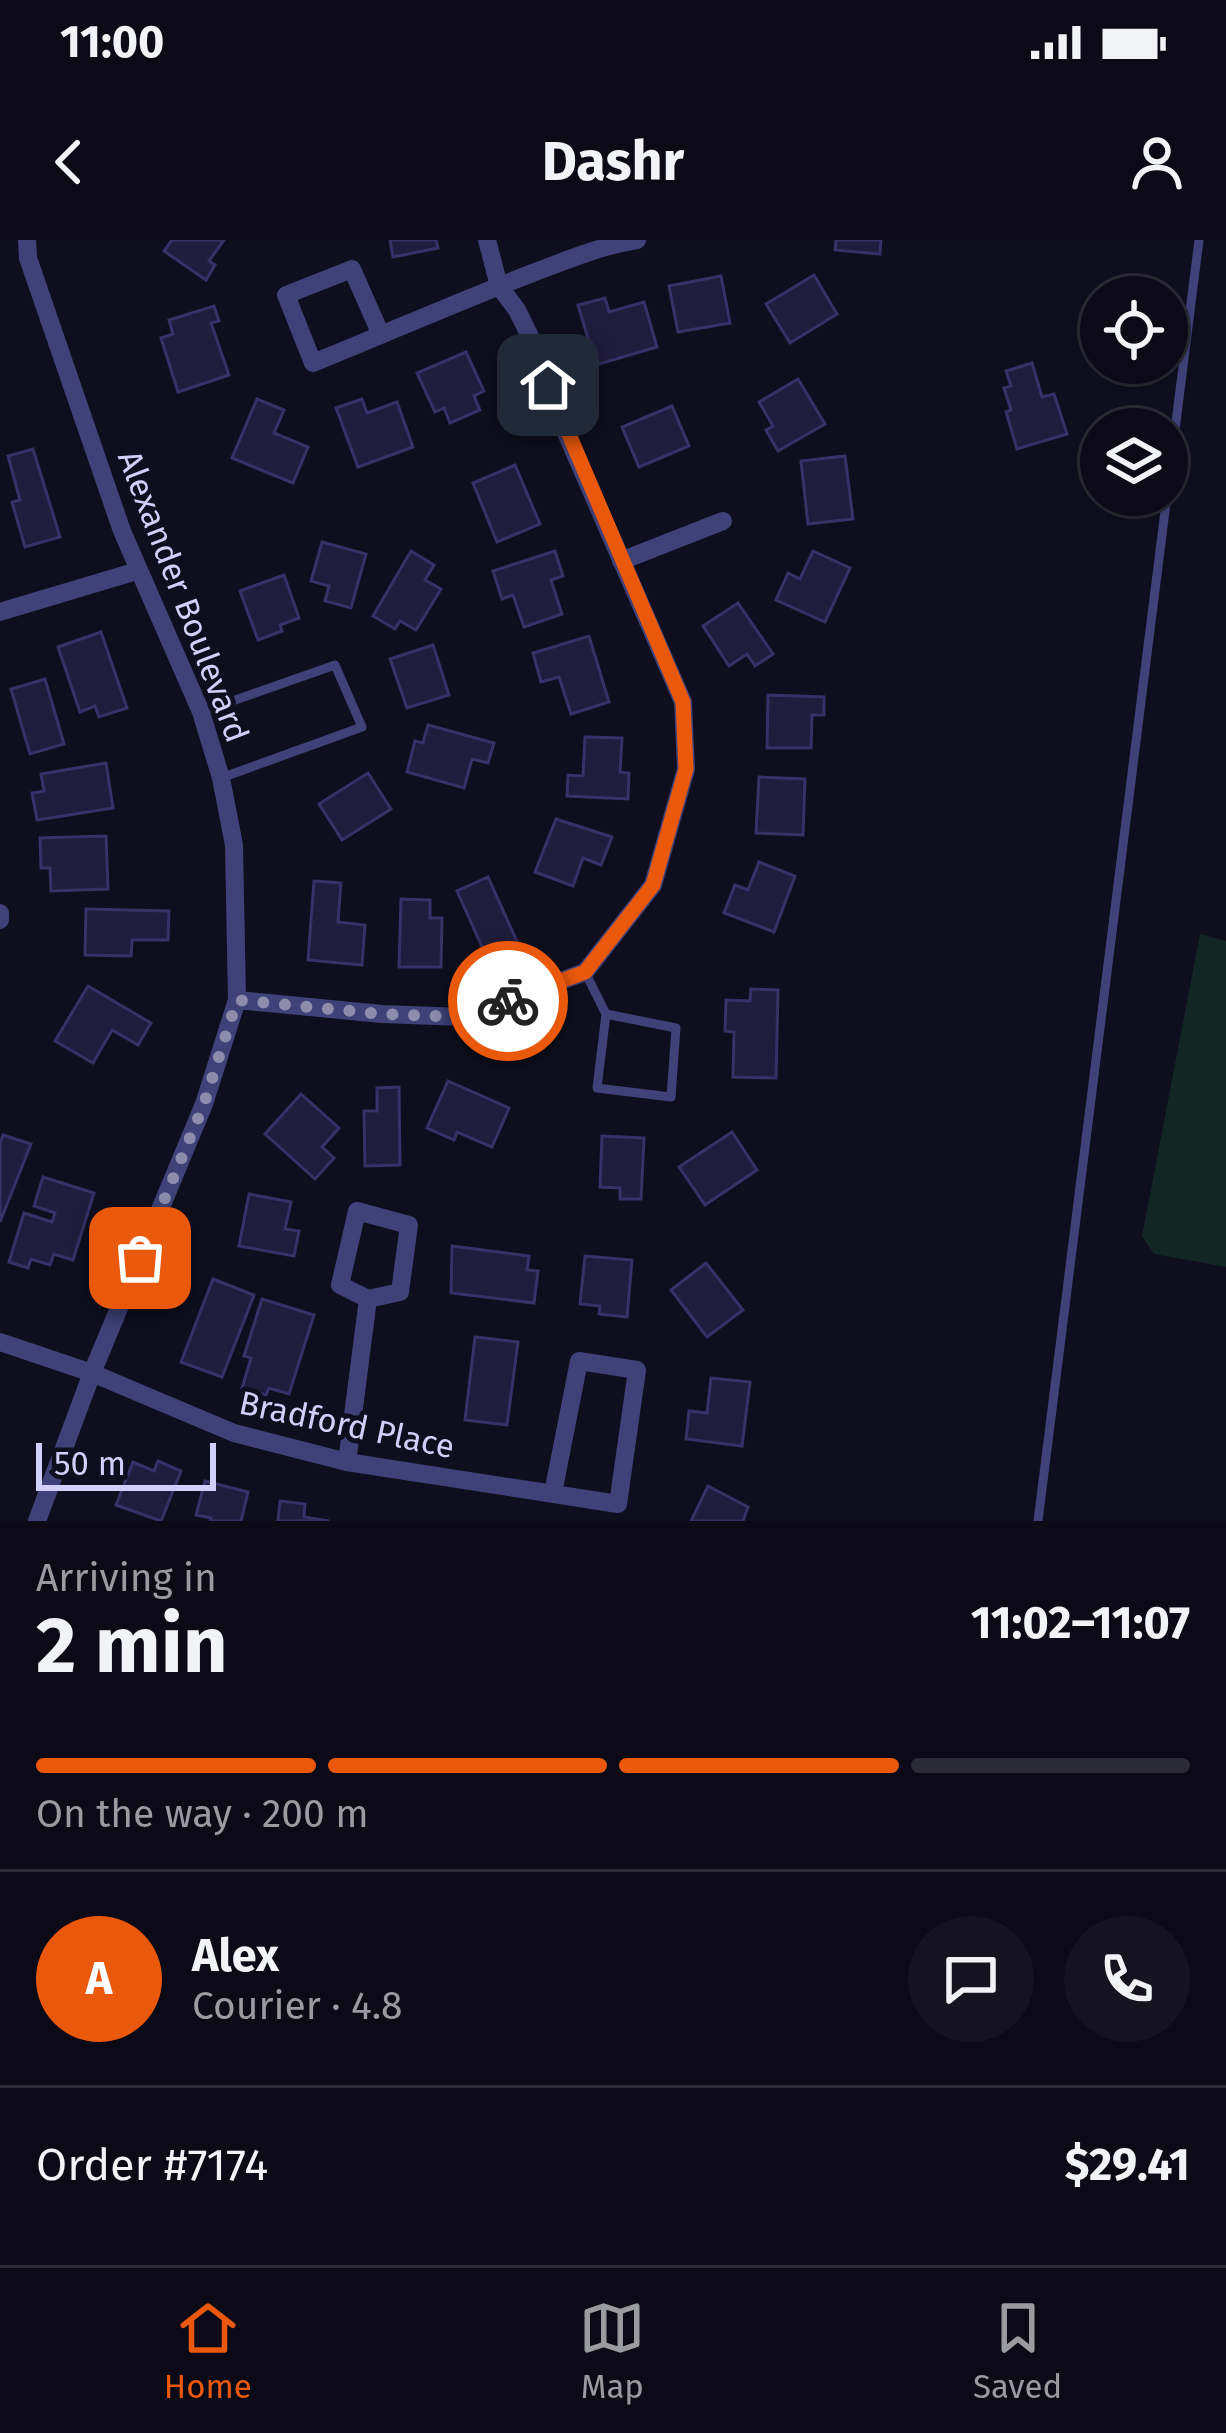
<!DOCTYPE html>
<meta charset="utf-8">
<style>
:root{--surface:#0b0a16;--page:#14131f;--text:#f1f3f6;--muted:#9a9aa1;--line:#2b2b35;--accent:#ea580c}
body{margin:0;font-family:"Fira Sans",sans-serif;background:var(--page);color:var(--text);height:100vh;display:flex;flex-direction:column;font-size:45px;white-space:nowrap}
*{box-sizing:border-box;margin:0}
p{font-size:39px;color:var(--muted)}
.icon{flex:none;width:66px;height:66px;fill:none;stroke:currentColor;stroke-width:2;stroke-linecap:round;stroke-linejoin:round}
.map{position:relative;height:1281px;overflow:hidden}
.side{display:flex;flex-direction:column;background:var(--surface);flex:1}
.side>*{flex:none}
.buttons{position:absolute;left:1080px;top:36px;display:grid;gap:24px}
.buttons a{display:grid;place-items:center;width:108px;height:108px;border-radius:50%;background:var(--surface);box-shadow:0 3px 9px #0004,0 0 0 3px var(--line);font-size:60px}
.scale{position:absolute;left:36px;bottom:30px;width:180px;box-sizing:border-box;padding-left:12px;border:6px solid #d1d0fa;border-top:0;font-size:33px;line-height:42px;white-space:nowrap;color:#d1d0fa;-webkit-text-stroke:9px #0f0e1e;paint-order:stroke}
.pin{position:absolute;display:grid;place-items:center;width:102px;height:102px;color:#fff;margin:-51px;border-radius:24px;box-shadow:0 6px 18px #0006}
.courier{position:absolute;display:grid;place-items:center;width:120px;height:120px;margin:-60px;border:9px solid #ea580c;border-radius:50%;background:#fff;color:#222;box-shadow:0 3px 15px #0007}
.overview em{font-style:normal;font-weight:700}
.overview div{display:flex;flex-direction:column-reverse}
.overview{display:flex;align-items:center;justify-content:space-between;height:204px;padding:0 36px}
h1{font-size:78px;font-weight:700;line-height:90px}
.bar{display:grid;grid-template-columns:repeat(4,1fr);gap:18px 12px;align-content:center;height:144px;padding:0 36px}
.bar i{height:15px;border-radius:9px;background:var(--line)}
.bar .active{background:var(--accent)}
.bar p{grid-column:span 4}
.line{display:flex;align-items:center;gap:30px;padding:0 36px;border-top:3px solid var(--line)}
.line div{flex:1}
.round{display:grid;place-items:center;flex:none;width:126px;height:126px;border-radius:63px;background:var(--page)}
.status{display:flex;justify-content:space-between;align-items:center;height:84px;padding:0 60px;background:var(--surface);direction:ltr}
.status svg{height:33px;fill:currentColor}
header{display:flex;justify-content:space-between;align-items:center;height:156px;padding:0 36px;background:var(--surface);font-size:54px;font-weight:700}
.tabs{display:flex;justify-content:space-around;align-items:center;height:168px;border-top:3px solid var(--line);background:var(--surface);font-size:33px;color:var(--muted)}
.tabs a{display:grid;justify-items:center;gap:6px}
.tabs .active{color:var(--accent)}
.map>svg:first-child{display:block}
</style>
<div class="status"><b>11:00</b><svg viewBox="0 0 49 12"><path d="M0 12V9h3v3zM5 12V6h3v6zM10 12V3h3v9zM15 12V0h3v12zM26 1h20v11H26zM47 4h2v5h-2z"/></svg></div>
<header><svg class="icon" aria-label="back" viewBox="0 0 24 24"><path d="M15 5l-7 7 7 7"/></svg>Dashr<svg class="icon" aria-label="person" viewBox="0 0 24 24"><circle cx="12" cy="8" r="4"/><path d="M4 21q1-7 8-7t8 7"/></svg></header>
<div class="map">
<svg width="1226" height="1281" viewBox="0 0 1226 1281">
<rect width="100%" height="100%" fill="#0f0e1e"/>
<!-- green -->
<polygon fill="#122724" points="1200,694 1226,701 1226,1027 1154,1014 1142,996"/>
<!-- building -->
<g fill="#201c3d" stroke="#363167" stroke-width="3">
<polygon points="172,0 224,0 209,21 215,25 206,40 164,11"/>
<polygon points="390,0 436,0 438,8 393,17"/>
<polygon points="836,0 881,0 880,14 835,10"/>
<polygon points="814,35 837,74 790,103 766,64"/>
<polygon points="721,36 730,83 678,92 669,46"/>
<polygon points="605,58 609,72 644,62 657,107 596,125 578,65"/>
<polygon points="214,66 219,81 211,83 229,135 178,152 161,98 173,94 169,80"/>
<polygon points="466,112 484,151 474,156 480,170 450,183 444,168 435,172 417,133"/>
<polygon points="1032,123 1042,157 1054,154 1067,194 1017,209 1006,172 1011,170 1004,148 1011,146 1006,131"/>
<polygon points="798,139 825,184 778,211 766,190 773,186 759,162"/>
<polygon points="257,159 284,170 274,193 308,207 293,243 232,218"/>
<polygon points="362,159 367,173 397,162 413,207 358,227 336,168"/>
<polygon points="672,166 689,206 639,227 622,187"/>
<polygon points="33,209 60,297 25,307 12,262 20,260 8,216"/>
<polygon points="845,216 853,279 808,284 801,221"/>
<polygon points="515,225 540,284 497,302 473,243"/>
<polygon points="322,302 366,314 351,368 325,361 329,346 311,341"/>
<polygon points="411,311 434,325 425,340 441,349 416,390 400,381 395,389 373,376"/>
<polygon points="555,311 563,336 551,340 562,374 524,387 513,355 502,359 493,331"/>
<polygon points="813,311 850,328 825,382 776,360 788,333 800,339"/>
<polygon points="284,335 299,378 280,385 282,391 258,400 240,351"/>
<polygon points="738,363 773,414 755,426 747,414 729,426 703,386"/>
<polygon points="101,392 127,468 99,477 95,466 80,472 58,407"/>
<polygon points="589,396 609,462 571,474 559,437 541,442 533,413"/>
<polygon points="433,405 449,455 407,468 390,419"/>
<polygon points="45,439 64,504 30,514 11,449"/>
<polygon points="768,455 824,457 824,475 812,475 811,508 767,508"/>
<polygon points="428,485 494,503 488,523 472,519 464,548 407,532 415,501 423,503"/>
<polygon points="585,497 622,498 620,532 629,533 628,559 567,556 568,535 583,536"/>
<polygon points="106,523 113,568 37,580 32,553 44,551 41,534"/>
<polygon points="368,533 391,569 342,600 319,564"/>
<polygon points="759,537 805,539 803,595 756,593"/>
<polygon points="556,579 612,597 601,625 583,618 573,646 535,632"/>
<polygon points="106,596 108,649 51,651 50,628 41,628 40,598"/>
<polygon points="759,622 795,636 774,692 724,673 735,645 748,650"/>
<polygon points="488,637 519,706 488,720 457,651"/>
<polygon points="314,641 341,643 338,682 365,685 362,725 308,720"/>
<polygon points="401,659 430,660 430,678 442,678 441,727 399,727"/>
<polygon points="86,669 169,671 168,700 132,700 131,716 85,715"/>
<polygon points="88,746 151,783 138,805 112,790 93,823 55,801"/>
<polygon points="751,749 778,750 776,838 733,837 734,792 725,791 726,760 750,761"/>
<polygon points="448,841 509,868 492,907 457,892 454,900 427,888"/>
<polygon points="399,847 400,925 365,926 364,871 377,871 377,848"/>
<polygon points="301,854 339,888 322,907 334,918 315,939 265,894"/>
<polygon points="732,892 757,930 705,965 679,927"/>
<polygon points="3,895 31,904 0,982 0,904"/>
<polygon points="602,896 644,898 641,959 620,959 620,948 600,947"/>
<polygon points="43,937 94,953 73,1020 54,1014 50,1025 31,1019 28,1028 9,1022 24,973 52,982 55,973 34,966"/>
<polygon points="249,954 291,962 285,989 299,991 294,1016 239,1006"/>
<polygon points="452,1006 529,1016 527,1030 538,1031 534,1063 451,1053"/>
<polygon points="585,1016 632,1020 627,1077 599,1074 600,1066 580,1064"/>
<polygon points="706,1023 743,1070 707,1097 671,1050"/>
<polygon points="213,1039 254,1055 222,1137 181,1122"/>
<polygon points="262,1059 314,1075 289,1154 269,1148 266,1155 242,1148 251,1118 244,1116"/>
<polygon points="475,1097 518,1102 507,1185 465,1180"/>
<polygon points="711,1138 750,1142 742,1206 686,1199 689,1171 707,1173"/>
<polygon points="158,1221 181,1231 161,1281 116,1265 133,1222 154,1231"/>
<polygon points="205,1241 248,1252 241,1281 210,1281 211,1278 196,1275"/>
<polygon points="708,1246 748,1267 743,1281 691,1281"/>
<polygon points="280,1261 305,1264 304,1277 329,1281 278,1281"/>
</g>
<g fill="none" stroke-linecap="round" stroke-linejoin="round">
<!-- lane -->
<g stroke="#3e4278" stroke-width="9">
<polyline points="1167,253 1199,0"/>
<polyline points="201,472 335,425 362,487 221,538"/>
<polyline points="585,732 606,774 676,788 671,857 597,848 606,774"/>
<polyline points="1038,1281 1167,255"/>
</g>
<!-- street -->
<g stroke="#3e4278" stroke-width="18">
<polyline points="27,0 28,18 122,291 201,472 221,538 234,605 237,760 204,864 92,1133 37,1281"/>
<path d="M 381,95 L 352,29 L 286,55 L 313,123 C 385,94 457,62 530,34 C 565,21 599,6 637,0"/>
<polyline points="621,321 723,281"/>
<polyline points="0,372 137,331"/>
<polyline points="0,673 0,680"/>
<polyline points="237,760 382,774 464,777 585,732 653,645 686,529 683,462 556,170 541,119 517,70 499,46 487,0"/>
<polyline points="0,1102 92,1133 234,1193 347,1222 618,1264 637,1130 579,1121 553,1253"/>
<polyline points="347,1222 368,1059 400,1052 409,985 357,971 340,1045 368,1059"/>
</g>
</g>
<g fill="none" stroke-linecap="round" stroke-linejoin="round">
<!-- done -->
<polyline stroke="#8d8cad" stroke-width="12" stroke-dasharray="0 21.6" points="140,1018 204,864 237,760 382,774 464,777 508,761"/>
<!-- route -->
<polyline stroke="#ea580c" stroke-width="15" points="508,761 585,732 653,645 686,529 683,462 548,145"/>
</g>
<g text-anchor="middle" stroke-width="10" stroke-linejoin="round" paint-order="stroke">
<!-- street labels -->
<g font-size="33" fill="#d1d0fa" stroke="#0f0e1e">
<text transform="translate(184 356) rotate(69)" y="12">Alexander Boulevard</text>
<text transform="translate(347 1184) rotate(12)" y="12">Bradford Place</text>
</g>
</g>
</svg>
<div class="buttons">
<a><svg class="icon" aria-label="locate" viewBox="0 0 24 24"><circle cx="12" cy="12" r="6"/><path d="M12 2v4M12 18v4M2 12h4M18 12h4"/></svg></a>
<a><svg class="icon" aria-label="layers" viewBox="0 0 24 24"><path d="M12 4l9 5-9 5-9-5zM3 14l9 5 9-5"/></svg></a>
</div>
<div class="scale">50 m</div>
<div class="pin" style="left:140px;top:1018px;background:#ea580c"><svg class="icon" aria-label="bag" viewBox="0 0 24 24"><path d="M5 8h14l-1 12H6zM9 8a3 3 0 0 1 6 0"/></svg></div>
<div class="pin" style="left:548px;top:145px;background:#1f2937"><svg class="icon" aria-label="home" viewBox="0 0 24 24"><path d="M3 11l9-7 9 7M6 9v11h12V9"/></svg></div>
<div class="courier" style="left:508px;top:761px"><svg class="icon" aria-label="bike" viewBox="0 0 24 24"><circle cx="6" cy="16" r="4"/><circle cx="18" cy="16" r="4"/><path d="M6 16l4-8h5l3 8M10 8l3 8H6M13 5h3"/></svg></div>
</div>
<section class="side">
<div class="overview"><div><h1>2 min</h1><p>Arriving in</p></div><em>11:02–11:07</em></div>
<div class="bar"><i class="active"></i><i class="active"></i><i class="active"></i><i></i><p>On the way · 200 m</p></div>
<div class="line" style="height:216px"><b class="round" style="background:var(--accent);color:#fff">A</b><div><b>Alex</b><p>Courier · 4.8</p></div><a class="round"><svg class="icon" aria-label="chat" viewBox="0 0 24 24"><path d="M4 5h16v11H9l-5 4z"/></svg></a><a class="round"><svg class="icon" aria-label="phone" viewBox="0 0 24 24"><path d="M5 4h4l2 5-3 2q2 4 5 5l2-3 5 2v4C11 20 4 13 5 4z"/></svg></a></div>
<div class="line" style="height:156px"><div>Order #7174</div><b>$29.41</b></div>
</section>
<nav class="tabs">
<a class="active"><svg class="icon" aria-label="home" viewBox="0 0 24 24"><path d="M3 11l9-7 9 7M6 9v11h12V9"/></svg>Home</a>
<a><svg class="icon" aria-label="map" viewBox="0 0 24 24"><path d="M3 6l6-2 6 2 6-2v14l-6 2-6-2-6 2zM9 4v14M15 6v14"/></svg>Map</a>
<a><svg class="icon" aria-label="saved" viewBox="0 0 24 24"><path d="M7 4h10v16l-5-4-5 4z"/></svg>Saved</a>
</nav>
